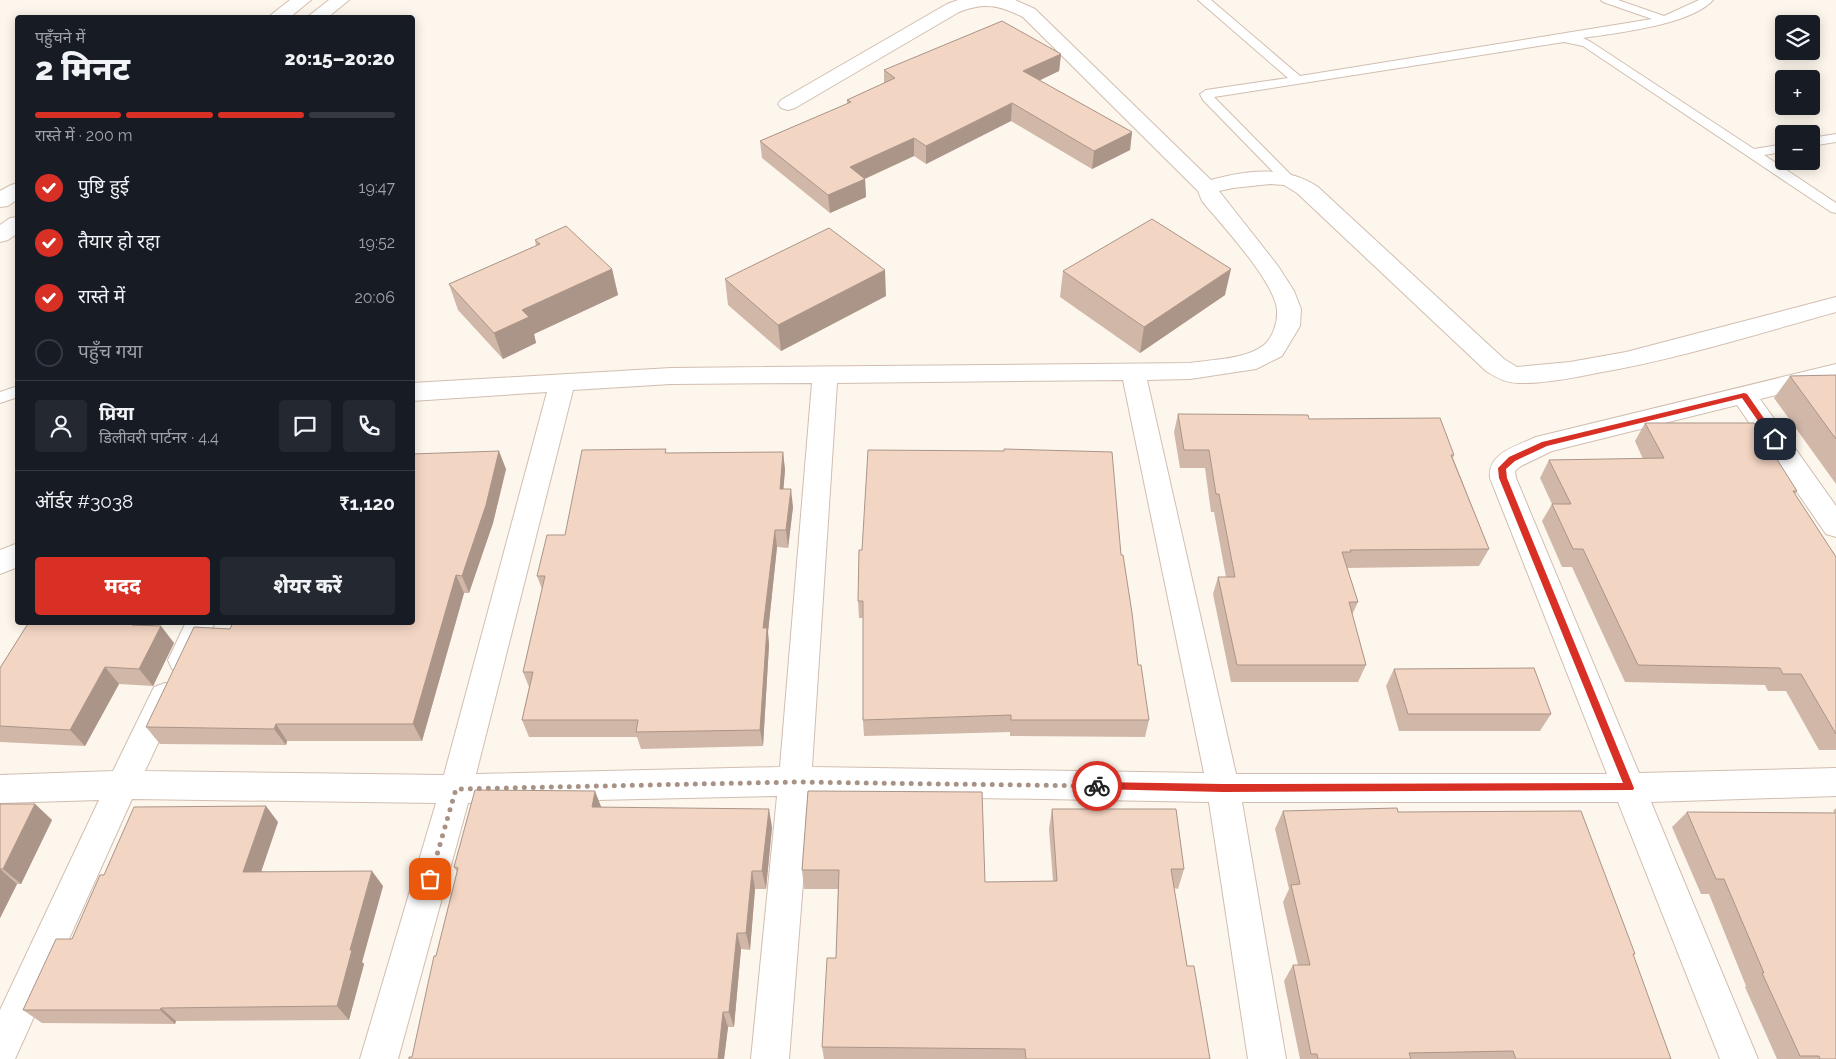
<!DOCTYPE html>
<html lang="hi">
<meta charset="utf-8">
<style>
:root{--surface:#171b24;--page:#242831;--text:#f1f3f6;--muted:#9ea1a6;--line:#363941;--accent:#d93025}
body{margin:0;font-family:Raleway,"Noto Sans Devanagari",sans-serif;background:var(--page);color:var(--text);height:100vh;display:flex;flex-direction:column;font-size:19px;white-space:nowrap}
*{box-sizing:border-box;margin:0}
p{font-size:16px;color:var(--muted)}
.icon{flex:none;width:28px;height:28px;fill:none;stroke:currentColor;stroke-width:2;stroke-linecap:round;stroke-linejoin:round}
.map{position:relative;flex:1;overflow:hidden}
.panel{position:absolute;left:15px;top:15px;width:400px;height:610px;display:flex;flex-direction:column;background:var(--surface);border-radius:5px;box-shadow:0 2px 12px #0003}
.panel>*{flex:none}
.tools{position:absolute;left:1775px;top:15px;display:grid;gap:10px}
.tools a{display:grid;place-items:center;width:45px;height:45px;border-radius:5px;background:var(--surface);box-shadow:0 2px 12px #0003;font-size:25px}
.pin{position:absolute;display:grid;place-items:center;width:42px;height:42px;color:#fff;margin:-21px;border-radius:10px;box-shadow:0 2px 8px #0006}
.courier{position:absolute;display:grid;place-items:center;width:50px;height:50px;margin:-25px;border:4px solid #d93025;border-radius:50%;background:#fff;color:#222;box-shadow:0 1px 6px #0007}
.headline em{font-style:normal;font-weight:800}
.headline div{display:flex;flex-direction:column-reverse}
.headline{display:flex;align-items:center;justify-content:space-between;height:85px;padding:0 20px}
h1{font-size:32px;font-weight:800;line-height:38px}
.bar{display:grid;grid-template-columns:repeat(4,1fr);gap:8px 5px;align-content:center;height:60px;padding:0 20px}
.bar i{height:6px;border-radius:4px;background:var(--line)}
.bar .active{background:var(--accent)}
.bar p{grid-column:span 4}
.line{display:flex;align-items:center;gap:12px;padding:0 20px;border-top:1px solid var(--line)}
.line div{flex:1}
.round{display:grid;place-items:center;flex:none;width:52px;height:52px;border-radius:5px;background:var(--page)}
ol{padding:0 20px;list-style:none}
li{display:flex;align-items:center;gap:15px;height:55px}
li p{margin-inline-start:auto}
li .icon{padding:5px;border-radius:50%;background:var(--accent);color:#fff;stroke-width:4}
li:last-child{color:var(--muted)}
li i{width:28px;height:28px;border:2px solid var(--line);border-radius:50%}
.cta{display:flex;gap:10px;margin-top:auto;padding:10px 20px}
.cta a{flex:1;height:58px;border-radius:5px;background:var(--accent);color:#fff;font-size:20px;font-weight:800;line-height:58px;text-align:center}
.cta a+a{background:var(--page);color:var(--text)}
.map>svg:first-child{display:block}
</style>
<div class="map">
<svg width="1836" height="1059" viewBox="0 0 1836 1059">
<rect width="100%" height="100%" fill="#fdf6ec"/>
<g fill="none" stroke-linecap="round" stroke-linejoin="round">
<defs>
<g id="lane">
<path d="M 1198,0 L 1211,0 L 1300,76 L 1652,19 L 1603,2 L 1601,0 L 1618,0 L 1664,16 L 1699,0 L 1713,0 C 1691,25 1616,33 1583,38 L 1591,42 L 1754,149 L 1784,144 L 1784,152 L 1764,155 L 1836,203 L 1836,213 L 1831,212 L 1583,46 L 1564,42 L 1214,97 L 1294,178 L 1287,182 L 1282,181 L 1203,100 L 1200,94 L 1206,90 L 1288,78 Z"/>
<polygon points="1836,134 1836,142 1811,146 1811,138"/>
<polygon points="18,386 18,397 0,403 0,392"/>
</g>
<g id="street">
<path d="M 958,0 L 1015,0 L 1035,9 L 1211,180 C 1246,170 1286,165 1318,187 L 1504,359 L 1517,367 L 1570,362 L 1626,352 L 1836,297 L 1836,312 C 1757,334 1678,359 1597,373 C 1573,378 1542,384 1518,383 C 1506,383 1495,377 1486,371 L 1297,193 L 1284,185 L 1270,184 L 1233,188 L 1219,191 L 1278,266 L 1294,291 L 1301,309 L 1300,326 L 1282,356 L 1256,369 L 1190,379 L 1147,380 L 1236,774 L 1607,774 L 1490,478 C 1487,453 1517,446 1536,437 L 1836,364 L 1836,380 L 1760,399 L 1836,506 L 1836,537 L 1826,534 L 1737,405 L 1552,451 L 1521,466 L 1515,471 L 1516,478 L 1639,773 L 1836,768 L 1836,796 L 1651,802 L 1758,1059 L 1720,1059 L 1618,802 L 1242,802 L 1286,1059 L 1248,1059 L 1209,802 L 810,795 L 789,1059 L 751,1059 L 777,796 L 468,803 L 398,1059 L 360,1059 L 436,803 L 132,799 L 15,1059 L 0,1059 L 0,1010 L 99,800 L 0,803 L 0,775 L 113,771 L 154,687 L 165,683 L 176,687 L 180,696 L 145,771 L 444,775 L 547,392 L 412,401 L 412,383 L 671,368 L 1190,363 C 1214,359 1244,360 1264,345 C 1273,337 1278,322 1277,310 C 1275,282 1221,224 1202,201 L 1198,191 L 1023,17 C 999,5 985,2 959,12 L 795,108 L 788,110 L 781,108 L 778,104 L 781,100 L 947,4 ZM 1123,380 L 1204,773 L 812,767 L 837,383 ZM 812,383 L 780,767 L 476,774 L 573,390 L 671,384 Z"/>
<polygon points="18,543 18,567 0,574 0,550"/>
<polygon points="186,622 215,622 194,669 183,672 172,669 168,660"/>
</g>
<g id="secondary">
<polygon points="290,0 311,0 289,18 267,18"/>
<polygon points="329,0 349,0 327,18 306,18"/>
<polygon points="18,183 18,199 8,206 0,207 0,191 11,185"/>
<polygon points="18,217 18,233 8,240 0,242 0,225 10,218"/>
</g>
</defs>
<!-- lane casing -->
<use href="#lane" stroke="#d1beb0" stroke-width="2"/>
<!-- street casing -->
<use href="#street" stroke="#d1beb0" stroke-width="2"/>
<!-- secondary casing -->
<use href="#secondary" stroke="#d6c0b0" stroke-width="2"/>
<!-- lane -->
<use href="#lane" fill="#fff" fill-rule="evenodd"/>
<!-- street -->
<use href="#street" fill="#fff" fill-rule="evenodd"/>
<!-- secondary -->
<use href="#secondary" fill="#fff" fill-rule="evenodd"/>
</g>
<!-- wall -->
<g fill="#d1b7a8">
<polygon points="1061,54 1059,71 1039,80 1132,132 1130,150 1092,169 1011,121 926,164 914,156 865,179 866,197 830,213 762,158 760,141 847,104 847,100 884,83 884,70"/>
<polygon points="535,240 612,269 618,295 534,334 536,343 503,359 458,310 449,284 536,246"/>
<polygon points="1063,271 1225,295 1140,353 1060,297"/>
<polygon points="725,279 886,296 781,351 728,305"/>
<polygon points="1836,375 1836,484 1774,398 1790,376"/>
<polygon points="1178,414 1309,419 1454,455 1453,458 1489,549 1479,566 1347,568 1358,602 1352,615 1366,665 1358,682 1231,682 1213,594 1218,577 1226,577 1214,512 1211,512 1205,468 1180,468 1174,432"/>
<polygon points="1645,423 1797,491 1795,494 1836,557 1836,750 1819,750 1786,691 1768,691 1765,685 1625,682 1572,567 1562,567 1542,521 1552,504 1540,478 1549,460 1643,459 1635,441"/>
<polygon points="783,452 785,470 783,489 793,507 788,548 777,547 768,632 769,645 763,746 641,749 637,737 529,737 522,720 529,687 523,672 542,589 537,576 565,535 667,453"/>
<polygon points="506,469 493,523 469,593 464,593 422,741 287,741 286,745 160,744 146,727 230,629"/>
<polygon points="862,550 1121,555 1138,665 1149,720 1145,737 1010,736 1010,732 864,736 863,720 863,618 859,618 858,601"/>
<polygon points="29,622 154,622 153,626 174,643 153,686 119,684 85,746 0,742 0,668"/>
<polygon points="1394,669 1551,714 1540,731 1399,731 1386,686"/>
<polygon points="808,791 985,882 1053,881 1049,829 1052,809 1184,869 1178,889 1174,888 1187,966 1210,1059 824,1059 822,1047 836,958 838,889 804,889 802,870"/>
<polygon points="0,804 35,804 52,820 21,884 17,884 0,918"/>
<polygon points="601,807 772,827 766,889 755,889 750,950 741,949 734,1027 728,1027 724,1059 409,1059 412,1057 457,872 454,867"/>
<polygon points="1836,808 1836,1059 1777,1059 1745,987 1746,986 1709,894 1701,894 1672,827 1687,812 1835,813 1833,811"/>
<polygon points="1283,811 1398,812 1635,954 1633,955 1671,1059 1300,1059 1284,981 1293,965 1298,965 1283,902 1289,889 1275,829"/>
<polygon points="278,822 261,871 383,886 362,962 364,964 349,1020 176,1021 175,1024 42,1023 23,1010 72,939 104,875"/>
</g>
<!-- shaded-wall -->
<g fill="#aa9588">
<polygon points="1061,54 1059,71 1022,89 1023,71"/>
<polygon points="1012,103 1011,121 926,164 926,146"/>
<polygon points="1132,132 1130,150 1092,169 1094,151"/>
<polygon points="914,138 914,156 851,185 850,167"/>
<polygon points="865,179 866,197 830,213 828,195"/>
<polygon points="612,269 618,295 534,334 536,343 503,359 494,333 522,310"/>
<polygon points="1231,269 1225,295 1140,353 1144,327"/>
<polygon points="885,270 886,296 781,351 778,325"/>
<polygon points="499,451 506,469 493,523 469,593 462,576"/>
<polygon points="783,452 785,470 782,507 780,489"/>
<polygon points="791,489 793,507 788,548 786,530"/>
<polygon points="775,530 777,547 768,632 769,645 763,746 760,730 763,628"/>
<polygon points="456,575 464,593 422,741 413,724"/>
<polygon points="133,622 154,622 145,642 132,625"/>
<polygon points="161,626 174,643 153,686 139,669"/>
<polygon points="105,667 119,684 85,746 70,730"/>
<polygon points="276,724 287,741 286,745 274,729"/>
<polygon points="595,791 602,809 592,807"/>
<polygon points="35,804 52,820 21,884 3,869"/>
<polygon points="266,806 278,822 256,887 243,872"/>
<polygon points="769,809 772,827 766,889 762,871"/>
<polygon points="0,869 17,884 0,918"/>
<polygon points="372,871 383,886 362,962 364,964 349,1020 337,1006 350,950"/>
<polygon points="752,871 755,889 750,950 746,933"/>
<polygon points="737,933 741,949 734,1027 729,1012"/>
<polygon points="161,1008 176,1021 175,1024 160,1010"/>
<polygon points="723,1012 728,1027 724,1059 718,1059"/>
</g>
<!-- building -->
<g fill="#f3d5c3" stroke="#aa9588">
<polygon points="1002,21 1061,54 1023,71 1132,132 1094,151 1012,103 926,146 914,138 850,167 865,179 828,195 760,141 851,102 847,100 895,78 884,70"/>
<polygon points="1152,219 1231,269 1144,327 1063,271"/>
<polygon points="566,226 612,269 522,310 529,317 494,333 449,284 540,244 535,240"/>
<polygon points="829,228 885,270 778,325 725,279"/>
<polygon points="1836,375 1836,439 1790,376"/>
<polygon points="1178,414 1308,415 1309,419 1440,418 1454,455 1451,455 1489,549 1350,550 1351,552 1342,552 1358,602 1349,602 1366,665 1237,665 1218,577 1235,577 1219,494 1216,494 1209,450 1184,450"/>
<polygon points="1645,423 1754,423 1797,491 1793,491 1836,557 1836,734 1801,674 1783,674 1780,668 1638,665 1583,549 1573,549 1552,504 1571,504 1549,460 1664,458"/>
<polygon points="666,449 665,453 783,452 780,489 791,489 786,530 775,530 763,628 767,628 760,730 636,732 638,720 522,720 533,672 523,672 545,576 537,576 547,535 565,535 582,450"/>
<polygon points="1004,449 1112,452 1121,555 1123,555 1132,613 1138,665 1141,665 1149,720 1011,720 1011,715 863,720 863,601 858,601 859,550 862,550 868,450 1004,451"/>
<polygon points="499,451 486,505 462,576 456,575 413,724 276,724 274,729 146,727 194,627 230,629 233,622 412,622 412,454"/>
<polygon points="29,622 133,622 132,625 161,626 139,669 105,667 70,730 0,726 0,668"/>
<polygon points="1534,668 1551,714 1408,714 1394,669"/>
<polygon points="475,790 595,791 592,807 769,809 762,871 752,871 746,933 737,933 729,1012 723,1012 718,1059 409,1059 409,1057 412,1057 434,956 436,956 458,868 454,867"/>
<polygon points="808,791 982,792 985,882 1057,881 1052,809 1176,809 1184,869 1171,869 1187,966 1194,966 1210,1059 1026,1059 1025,1049 822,1047 827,958 836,958 839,870 802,870"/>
<polygon points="0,804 35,804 3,869 0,869"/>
<polygon points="266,806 243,872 372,871 350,950 352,950 337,1006 161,1008 160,1010 23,1010 56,939 72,939 100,875 104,875 134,807"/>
<polygon points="1397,808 1398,812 1581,811 1635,954 1633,954 1671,1059 1516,1059 1513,1051 1409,1053 1411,1059 1318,1059 1317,1054 1311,1054 1293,965 1310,965 1291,885 1300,884 1283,811"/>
<polygon points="1687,812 1836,813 1836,1059 1820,1059 1819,1056 1800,1056 1762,973 1764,973 1724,879 1716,879"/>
</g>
<!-- route -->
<polygon fill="#d93025" points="1744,393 1747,394 1777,437 1777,441 1772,441 1742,398 1547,446 1515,461 1506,469 1507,478 1634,788 1633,790 1223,792 1094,789 1094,783 1097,782 1223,784 1623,783 1499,478 1498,468 1509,457 1542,442"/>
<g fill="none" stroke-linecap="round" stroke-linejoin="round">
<!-- done -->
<polyline stroke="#a89285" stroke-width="5" stroke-dasharray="0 9" points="430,879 456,789 795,782 1097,786"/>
</g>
</svg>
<div class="tools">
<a><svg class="icon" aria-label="layers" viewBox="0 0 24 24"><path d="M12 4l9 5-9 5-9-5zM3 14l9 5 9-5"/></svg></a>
<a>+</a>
<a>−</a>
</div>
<div class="pin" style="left:430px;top:879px;background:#ea580c"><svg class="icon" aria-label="bag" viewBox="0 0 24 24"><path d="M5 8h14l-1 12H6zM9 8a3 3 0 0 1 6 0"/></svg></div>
<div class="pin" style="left:1775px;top:439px;background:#1f2937"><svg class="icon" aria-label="home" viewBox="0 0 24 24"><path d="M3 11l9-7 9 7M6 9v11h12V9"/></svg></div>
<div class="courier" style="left:1097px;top:786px"><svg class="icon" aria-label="bike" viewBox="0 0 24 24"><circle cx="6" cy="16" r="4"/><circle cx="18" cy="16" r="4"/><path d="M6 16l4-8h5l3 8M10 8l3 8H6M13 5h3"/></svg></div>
<section class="panel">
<div class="headline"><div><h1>2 मिनट</h1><p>पहुँचने में</p></div><em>20:15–20:20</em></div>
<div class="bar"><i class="active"></i><i class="active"></i><i class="active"></i><i></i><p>रास्ते में · 200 m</p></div>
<ol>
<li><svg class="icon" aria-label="check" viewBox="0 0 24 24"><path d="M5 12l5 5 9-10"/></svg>पुष्टि हुई<p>19:47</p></li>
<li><svg class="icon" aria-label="check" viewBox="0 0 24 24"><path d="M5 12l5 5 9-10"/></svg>तैयार हो रहा<p>19:52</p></li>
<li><svg class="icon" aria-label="check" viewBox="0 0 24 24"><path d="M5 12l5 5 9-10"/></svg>रास्ते में<p>20:06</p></li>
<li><i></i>पहुँच गया</li>
</ol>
<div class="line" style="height:90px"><a class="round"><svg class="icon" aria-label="person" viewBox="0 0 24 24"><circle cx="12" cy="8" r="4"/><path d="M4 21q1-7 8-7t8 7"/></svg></a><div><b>प्रिया</b><p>डिलीवरी पार्टनर · 4.4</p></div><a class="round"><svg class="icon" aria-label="chat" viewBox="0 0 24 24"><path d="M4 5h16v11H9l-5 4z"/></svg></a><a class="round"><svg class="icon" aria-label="phone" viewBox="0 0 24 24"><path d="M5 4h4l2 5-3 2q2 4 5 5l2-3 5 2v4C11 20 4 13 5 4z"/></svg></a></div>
<div class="line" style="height:65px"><div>ऑर्डर #3038</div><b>₹1,120</b></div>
<div class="cta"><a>मदद</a><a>शेयर करें</a></div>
</section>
</div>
